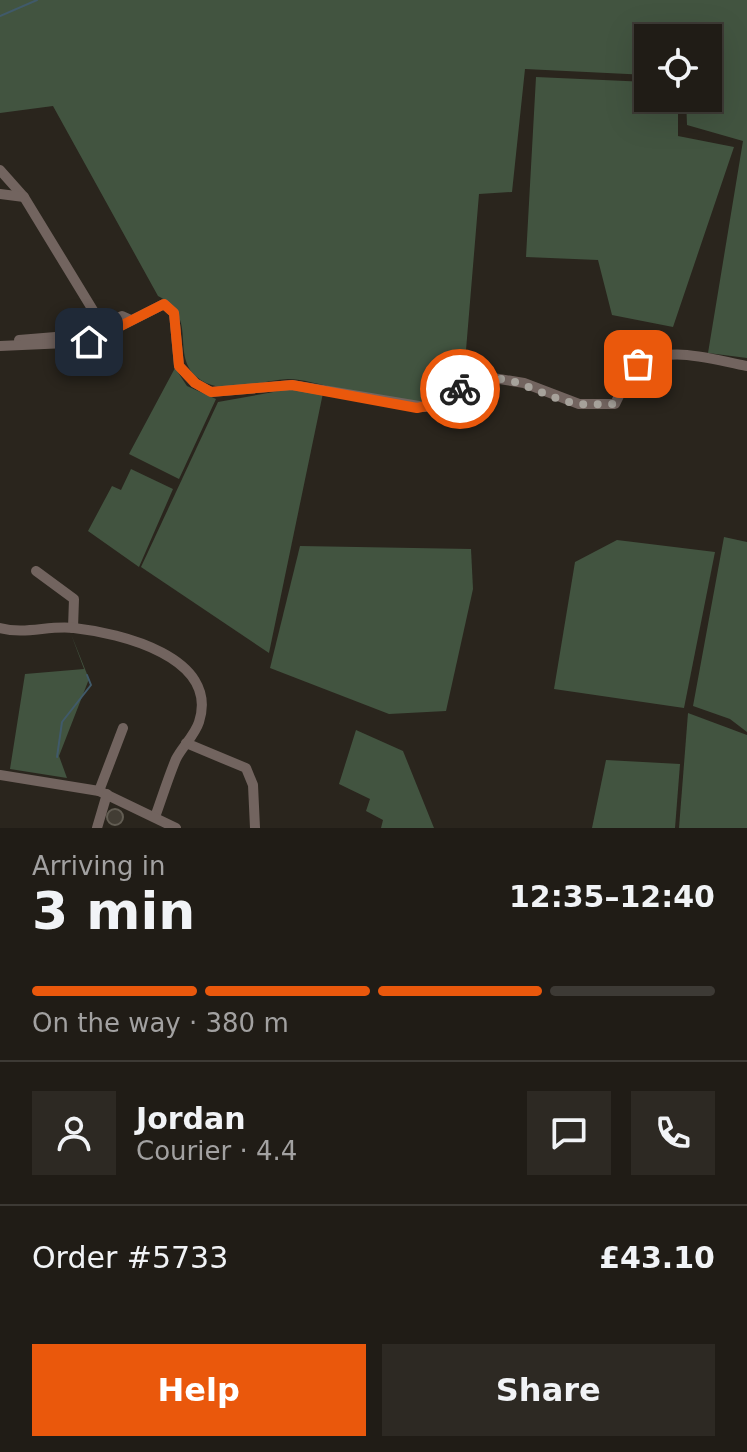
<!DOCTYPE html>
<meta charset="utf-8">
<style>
:root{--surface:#201c16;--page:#2d2923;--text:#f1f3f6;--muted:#a2a1a1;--line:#3d3a35;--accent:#ea580c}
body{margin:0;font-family:"DejaVu Sans",sans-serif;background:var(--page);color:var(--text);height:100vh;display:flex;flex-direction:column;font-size:30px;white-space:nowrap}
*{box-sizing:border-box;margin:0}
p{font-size:26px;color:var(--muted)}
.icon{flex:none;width:44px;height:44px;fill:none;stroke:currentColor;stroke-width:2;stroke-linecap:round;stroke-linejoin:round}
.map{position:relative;height:828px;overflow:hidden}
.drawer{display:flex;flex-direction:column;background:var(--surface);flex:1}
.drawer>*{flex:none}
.fabs{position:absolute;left:634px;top:24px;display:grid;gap:16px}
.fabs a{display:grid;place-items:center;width:88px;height:88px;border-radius:0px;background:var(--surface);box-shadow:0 8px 32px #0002,0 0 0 2px var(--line);font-size:40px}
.pin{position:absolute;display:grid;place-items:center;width:68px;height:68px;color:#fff;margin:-34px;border-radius:16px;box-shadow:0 4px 12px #0006}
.courier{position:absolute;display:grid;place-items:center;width:80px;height:80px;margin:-40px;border:6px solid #ea580c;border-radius:50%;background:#fff;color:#222;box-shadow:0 2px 10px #0007}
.head em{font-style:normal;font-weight:700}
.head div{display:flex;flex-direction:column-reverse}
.head{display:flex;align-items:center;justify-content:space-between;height:136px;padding:0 32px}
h1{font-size:52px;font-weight:700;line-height:60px}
.bar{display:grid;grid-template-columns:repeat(4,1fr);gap:12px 8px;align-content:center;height:96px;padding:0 32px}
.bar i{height:10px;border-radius:6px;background:var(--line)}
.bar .current{background:var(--accent)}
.bar p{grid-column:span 4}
.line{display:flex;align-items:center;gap:20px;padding:0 32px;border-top:2px solid var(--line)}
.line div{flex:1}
.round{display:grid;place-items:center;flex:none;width:84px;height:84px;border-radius:0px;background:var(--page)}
.button{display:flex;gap:16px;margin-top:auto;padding:16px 32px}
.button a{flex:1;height:92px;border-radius:0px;background:var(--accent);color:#fff;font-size:32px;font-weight:700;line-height:92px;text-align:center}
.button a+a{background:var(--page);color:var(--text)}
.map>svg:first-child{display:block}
</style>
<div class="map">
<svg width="747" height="828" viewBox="0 0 747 828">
<rect width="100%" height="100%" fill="#2a251d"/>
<!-- green -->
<g fill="#425440">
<path d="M 0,0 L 747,0 L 747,358 L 708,353 L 743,141 L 687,125 L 686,98 L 708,98 L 708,38 L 648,38 L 648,75 L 525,69 L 512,192 L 479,194 L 464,374 L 432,402 C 399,401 368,395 336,388 C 321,385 303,379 288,379 C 259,380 224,398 198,378 C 169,355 200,317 158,296 L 53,106 L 0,113 Z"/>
<polygon points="536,77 648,82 648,98 678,98 678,136 734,147 673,327 612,315 598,260 526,257"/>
<polygon points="175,368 187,386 216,399 179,479 129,454"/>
<polygon points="290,389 323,393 269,653 141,567 218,402"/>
<polygon points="131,469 173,489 139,567 88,531 112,486 121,490"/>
<polygon points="724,537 747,542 747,732 730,719 693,706"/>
<polygon points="617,540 715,552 684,708 554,689 575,562"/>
<polygon points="300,546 471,549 473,589 446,711 389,714 270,668"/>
<polygon points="71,634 89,679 59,756 67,778 10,769 25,674 84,669"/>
<polygon points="688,713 747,735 747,828 679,828"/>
<polygon points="356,730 403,751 434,828 381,828 383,820 366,811 370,799 339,784"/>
<polygon points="606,760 680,764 675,828 592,828"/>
</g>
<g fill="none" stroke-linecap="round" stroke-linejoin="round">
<!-- stream -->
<g stroke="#405a6a" stroke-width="2">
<polyline points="0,16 37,0"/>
<polyline points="57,757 62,722 91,685 87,675"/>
</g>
</g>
<!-- building -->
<circle fill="#423d34" stroke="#625d53" stroke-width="2" cx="115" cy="817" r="8"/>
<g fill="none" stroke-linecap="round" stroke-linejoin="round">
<!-- minor -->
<g stroke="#72645f" stroke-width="10">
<polyline points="0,170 24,197 102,325"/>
<polyline points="0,194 24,197"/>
<polyline points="19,340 80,335 122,316 131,320"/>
<path d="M 0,346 L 89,342 L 164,304 L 174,313 L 179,366 L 195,383 L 211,392 L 292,385 L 425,407 L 450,398 L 472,381 L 487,377 L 524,383 L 579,404 L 615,404 L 632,369 C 662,342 713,360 747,366"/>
<polyline points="36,571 74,599 73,628"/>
<path d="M 0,628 C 25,635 49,625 74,628 C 120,633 220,657 199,722 C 195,735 182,747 176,759 C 168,778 162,798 155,817"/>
<polyline points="186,743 246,768 253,785 255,828"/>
<polyline points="0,775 99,791 176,828"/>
<polyline points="99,791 123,728"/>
<polyline points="97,828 107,794"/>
</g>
</g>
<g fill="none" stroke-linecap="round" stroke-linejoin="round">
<!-- done -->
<path stroke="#a6a29b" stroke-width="8" stroke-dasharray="0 14.4" d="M 460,389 C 502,361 536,397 578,404 C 590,405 603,404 615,404 L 627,375 L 638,364"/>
<!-- route -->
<polyline stroke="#ea580c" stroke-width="10" points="89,342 164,304 174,313 179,366 195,383 211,392 292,385 417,408 440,403 460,389"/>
</g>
</svg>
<div class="fabs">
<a><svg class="icon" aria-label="locate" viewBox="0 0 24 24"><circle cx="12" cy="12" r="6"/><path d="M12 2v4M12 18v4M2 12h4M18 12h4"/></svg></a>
</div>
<div class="pin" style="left:638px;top:364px;background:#ea580c"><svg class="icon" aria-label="bag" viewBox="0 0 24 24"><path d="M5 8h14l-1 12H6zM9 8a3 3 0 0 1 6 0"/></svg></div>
<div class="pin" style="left:89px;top:342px;background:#1f2937"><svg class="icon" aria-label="home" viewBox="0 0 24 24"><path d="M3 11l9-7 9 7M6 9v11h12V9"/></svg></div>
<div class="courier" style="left:460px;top:389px"><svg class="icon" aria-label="bike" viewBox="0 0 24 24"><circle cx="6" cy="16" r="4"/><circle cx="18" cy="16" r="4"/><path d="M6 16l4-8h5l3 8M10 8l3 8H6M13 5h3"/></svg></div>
</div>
<section class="drawer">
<div class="head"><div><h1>3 min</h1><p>Arriving in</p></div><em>12:35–12:40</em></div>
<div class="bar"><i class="current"></i><i class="current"></i><i class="current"></i><i></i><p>On the way · 380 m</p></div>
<div class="line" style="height:144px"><a class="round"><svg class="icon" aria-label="person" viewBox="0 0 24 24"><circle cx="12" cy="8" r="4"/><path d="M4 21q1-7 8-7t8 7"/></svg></a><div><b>Jordan</b><p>Courier · 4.4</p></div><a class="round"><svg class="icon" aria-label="chat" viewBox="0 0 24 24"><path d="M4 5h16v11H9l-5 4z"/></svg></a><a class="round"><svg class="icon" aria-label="phone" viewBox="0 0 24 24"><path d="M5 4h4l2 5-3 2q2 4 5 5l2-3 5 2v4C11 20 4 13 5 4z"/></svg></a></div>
<div class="line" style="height:104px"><div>Order #5733</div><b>£43.10</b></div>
<div class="button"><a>Help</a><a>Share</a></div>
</section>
